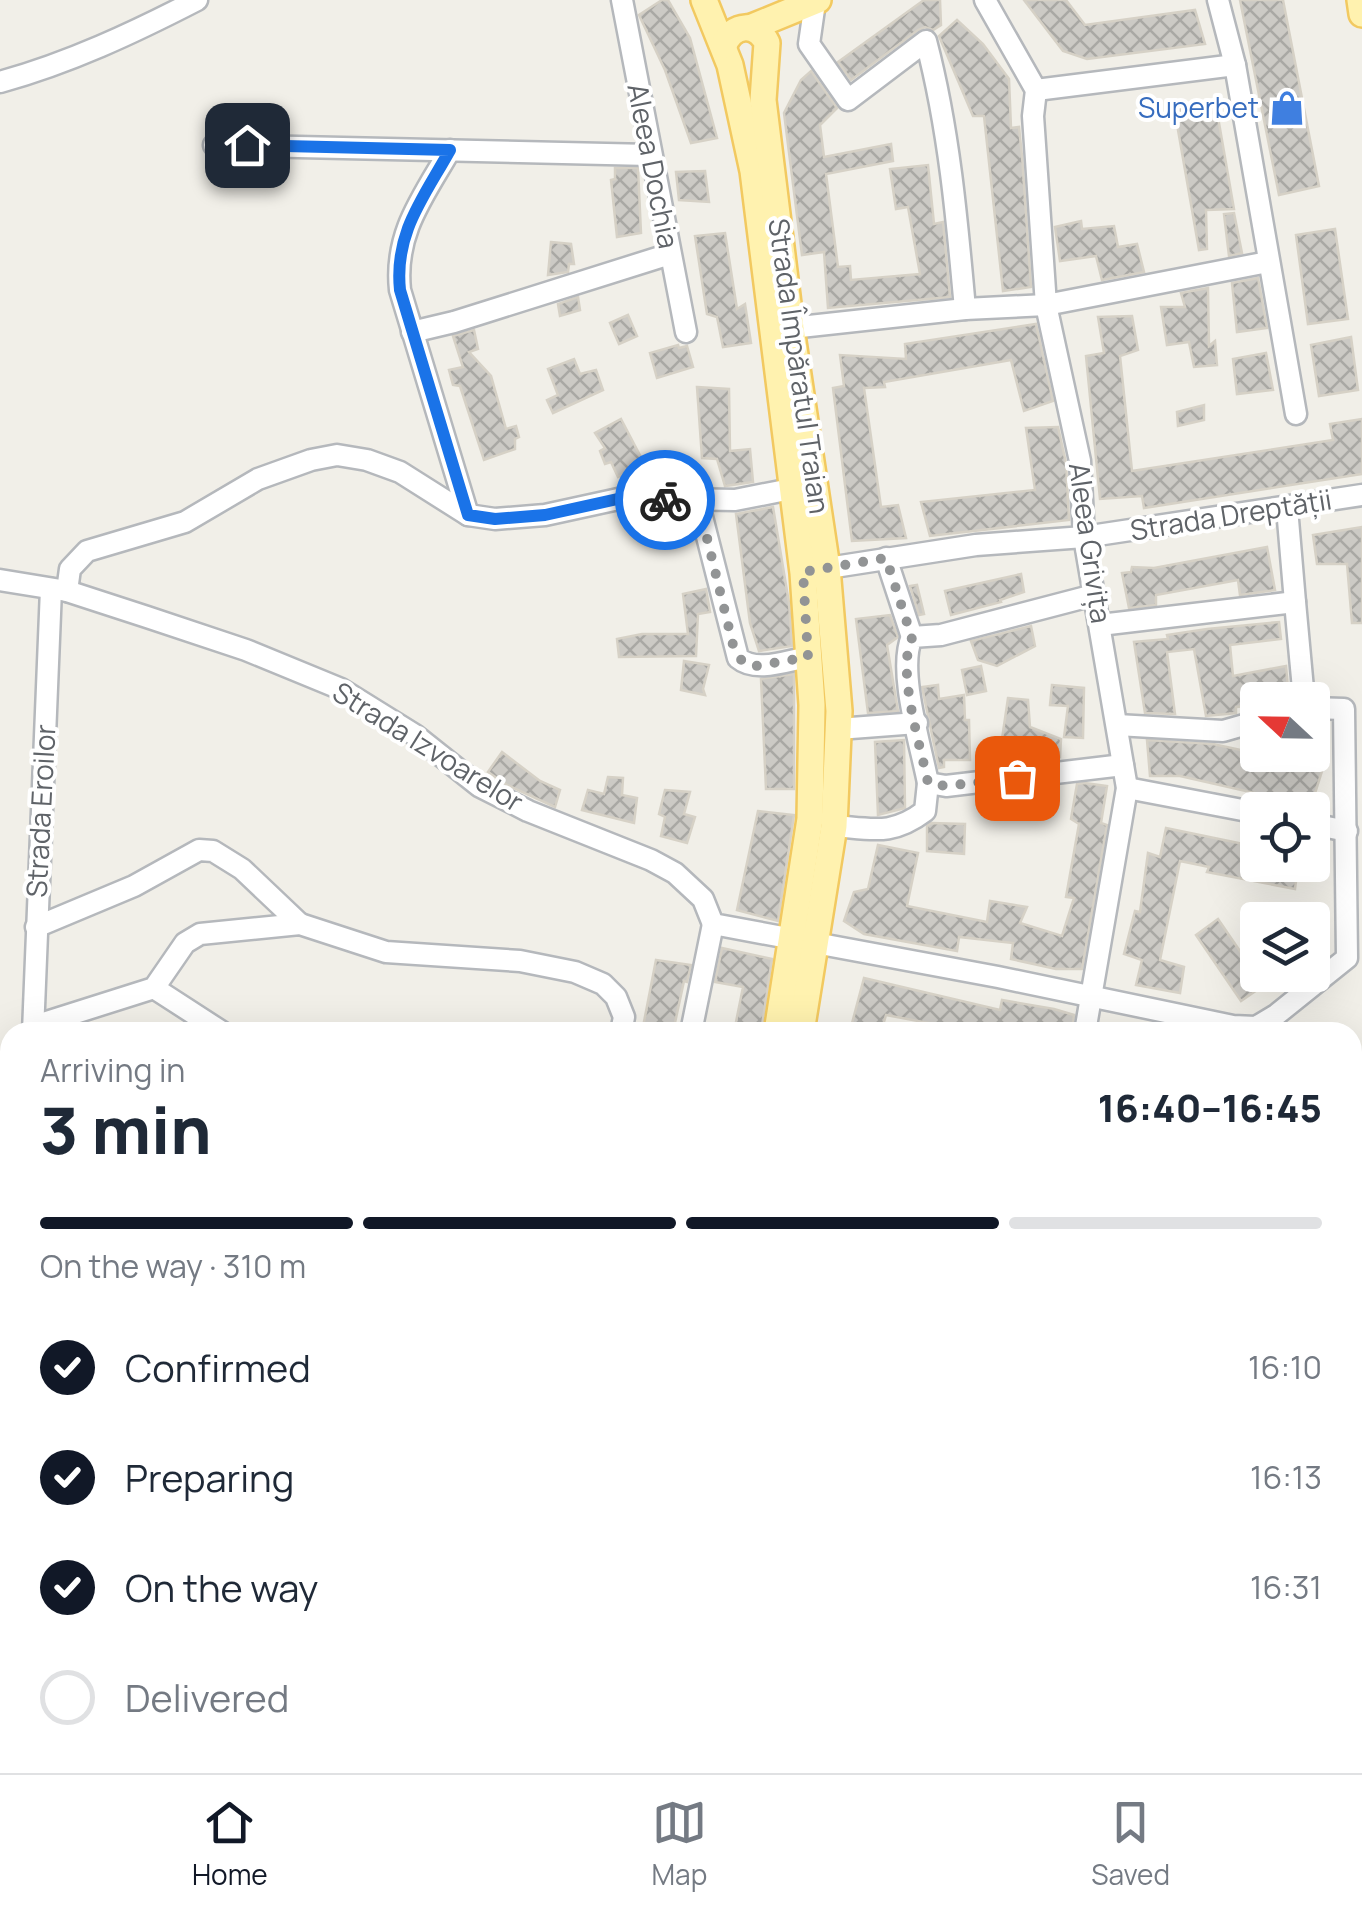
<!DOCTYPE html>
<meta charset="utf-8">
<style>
:root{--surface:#fff;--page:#f6f6f7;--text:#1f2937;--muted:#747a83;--line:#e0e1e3;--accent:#111827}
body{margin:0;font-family:Manrope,sans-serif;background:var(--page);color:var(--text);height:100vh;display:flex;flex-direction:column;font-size:38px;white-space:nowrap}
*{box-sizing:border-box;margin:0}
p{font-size:32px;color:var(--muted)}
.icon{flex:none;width:55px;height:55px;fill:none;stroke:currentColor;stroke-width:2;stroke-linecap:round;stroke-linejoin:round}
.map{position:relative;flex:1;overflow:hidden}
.panel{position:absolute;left:0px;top:1022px;width:1362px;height:752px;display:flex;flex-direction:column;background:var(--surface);border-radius:30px 30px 0 0;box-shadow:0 10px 40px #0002}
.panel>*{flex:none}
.needle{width:65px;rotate:292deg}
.controls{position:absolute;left:1240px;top:682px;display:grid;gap:20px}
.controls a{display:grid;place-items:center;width:90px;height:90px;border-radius:10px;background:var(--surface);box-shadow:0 10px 40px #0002;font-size:50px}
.pin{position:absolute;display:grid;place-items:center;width:85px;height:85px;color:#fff;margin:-42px;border-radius:20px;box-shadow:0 5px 15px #0006}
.courier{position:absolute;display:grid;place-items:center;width:100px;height:100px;margin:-50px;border:8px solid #1a73e8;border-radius:50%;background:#fff;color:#222;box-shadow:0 2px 12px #0007}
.overview em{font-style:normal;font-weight:800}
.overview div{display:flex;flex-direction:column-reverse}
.overview{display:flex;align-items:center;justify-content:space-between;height:170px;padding:0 40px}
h1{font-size:65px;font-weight:800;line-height:75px}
.bar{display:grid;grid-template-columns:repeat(4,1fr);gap:15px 10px;align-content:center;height:120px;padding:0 40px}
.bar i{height:12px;border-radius:8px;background:var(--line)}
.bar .current{background:var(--accent)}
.bar p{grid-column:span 4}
ol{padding:0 40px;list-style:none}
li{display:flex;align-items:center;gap:30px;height:110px}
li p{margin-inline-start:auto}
li .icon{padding:10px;border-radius:50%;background:var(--accent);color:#fff;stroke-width:4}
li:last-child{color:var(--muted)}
li i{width:55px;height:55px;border:5px solid var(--line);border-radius:50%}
.tab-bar{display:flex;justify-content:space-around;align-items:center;height:140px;border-top:2px solid var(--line);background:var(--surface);font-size:28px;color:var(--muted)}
.tab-bar a{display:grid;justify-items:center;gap:5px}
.tab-bar .current{color:var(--accent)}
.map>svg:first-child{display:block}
</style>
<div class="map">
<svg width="1362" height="1773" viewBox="0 0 1362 1773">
<defs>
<pattern id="building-cross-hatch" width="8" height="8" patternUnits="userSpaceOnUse" patternTransform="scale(2.5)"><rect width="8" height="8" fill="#cccac5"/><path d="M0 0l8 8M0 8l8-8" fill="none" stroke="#a9a8a4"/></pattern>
</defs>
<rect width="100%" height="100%" fill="#f1efe8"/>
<!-- education -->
<polygon fill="#e1ded6" points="1277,1765 1322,1765 1332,1773 1271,1773"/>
<!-- building -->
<g fill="url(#building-cross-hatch)" stroke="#d6d1c6" stroke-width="2.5">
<polygon points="662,0 668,0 690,38 717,138 691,143 665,70 639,15"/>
<polygon points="924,0 940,0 941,25 933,30 925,27 918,30 851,80 838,62"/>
<polygon points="1024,0 1066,0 1085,25 1195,10 1205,44 1087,59 1063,51"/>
<polygon points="1240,0 1283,0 1319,186 1279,195"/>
<polygon points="957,20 983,44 1009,79 1011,128 1019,127 1022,156 1031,287 1003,291 984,116 973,116 939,36"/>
<polygon points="811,71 837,108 820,125 824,157 891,144 893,161 826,174 838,267 850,266 851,280 920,274 908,207 896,209 890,169 928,165 934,224 943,222 950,297 828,308 824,252 802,255 784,113 801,80"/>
<polygon points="1215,100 1234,209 1206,210 1207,249 1199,250 1174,107"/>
<polygon points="615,168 638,168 641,233 617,237 611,180 615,179"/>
<polygon points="705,171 709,202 679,200 676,172"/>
<polygon points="1234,213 1242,253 1229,256 1224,214"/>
<polygon points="1081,221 1082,229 1114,226 1118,247 1137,244 1144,272 1102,280 1096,256 1060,261 1055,227"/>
<polygon points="1335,229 1348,319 1308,324 1296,235"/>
<polygon points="725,233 737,309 745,304 751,343 723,347 717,317 707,314 695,236"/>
<polygon points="551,242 571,244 574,264 569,264 568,272 548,275"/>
<polygon points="1258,278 1267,328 1237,332 1232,283"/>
<polygon points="1208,288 1209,346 1215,341 1217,365 1194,367 1189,342 1167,345 1161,307 1185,307 1181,293"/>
<polygon points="578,297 580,310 560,316 558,304"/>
<polygon points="628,315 637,336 619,344 610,323"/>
<polygon points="1132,316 1138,350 1120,356 1132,471 1333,440 1330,424 1362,419 1362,474 1144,508 1142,496 1100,499 1086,356 1104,353 1098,317"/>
<polygon points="1036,324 1053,401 1024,411 1011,360 884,382 885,387 864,388 881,507 898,505 906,538 852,541 833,388 844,386 840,355 906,359 905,344"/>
<polygon points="474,330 478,349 469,352 491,376 506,429 516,426 519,437 515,439 515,449 484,460 460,386 453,385 449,370 463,367 453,336"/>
<polygon points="1351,337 1358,390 1319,396 1311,345"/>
<polygon points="678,345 679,348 687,346 693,367 657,378 650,353"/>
<polygon points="1266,353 1273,390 1237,394 1233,359"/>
<polygon points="574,359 580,374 596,370 603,390 553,413 547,400 558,395 548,369"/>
<polygon points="697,387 729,389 730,451 750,449 753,482 725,486 717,459 702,458"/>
<polygon points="1204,405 1204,420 1178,426 1177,412"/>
<polygon points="621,419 644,463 618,477 611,462 605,464 600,451 605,448 595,433"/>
<polygon points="1058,427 1066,463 1069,520 930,536 921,502 1035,490 1026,428"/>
<polygon points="773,507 789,603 792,646 759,651 750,623 736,514"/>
<polygon points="1362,527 1362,623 1352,623 1347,564 1317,564 1313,535"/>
<polygon points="1267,547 1275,590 1240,595 1238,580 1156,595 1156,605 1129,608 1122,573 1131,572 1132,567 1154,568"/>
<polygon points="1021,574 1024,592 1000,600 1001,602 951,615 945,591"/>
<polygon points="917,585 924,614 919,615 910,586"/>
<polygon points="706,589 710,612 698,614 696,656 619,657 617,639 642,634 688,634 683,594"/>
<polygon points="890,615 898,637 887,645 898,711 868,713 856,619"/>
<polygon points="1279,622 1281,639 1230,645 1233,676 1286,666 1289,700 1258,700 1258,705 1236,707 1236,713 1206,716 1194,649 1167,652 1175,714 1145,713 1134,642 1168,639 1167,635 1207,629"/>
<polygon points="1031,626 1035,646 997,666 978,660 971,641"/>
<polygon points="684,661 709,665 703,689 705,695 681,690"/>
<polygon points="981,666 986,691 967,695 962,670"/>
<polygon points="794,674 794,789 766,789 761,679"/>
<polygon points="938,685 939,699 964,695 965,720 969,720 970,760 944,760 944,767 939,768 922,687"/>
<polygon points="1052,685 1084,688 1083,738 1064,737 1068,706 1050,705"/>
<polygon points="1008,698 1028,700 1030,727 1061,739 1060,757 1026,753 1025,763 998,766"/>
<polygon points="904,740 905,808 878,815 875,742"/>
<polygon points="1147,740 1213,744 1323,768 1311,806 1180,776 1150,776"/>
<polygon points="502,752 540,781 560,790 555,807 507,785 488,772"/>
<polygon points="608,777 623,778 622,795 637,798 634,823 582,810 588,790 604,794"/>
<polygon points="1085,783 1107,786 1101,823 1107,825 1082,969 1056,969 1011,959 1013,943 959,937 957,951 864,934 844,921 854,892 868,889 878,845 918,853 907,906 987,922 990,901 1027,907 1020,923 1062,936 1074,898 1066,897 1079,824 1071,819 1077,784"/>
<polygon points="665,790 690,792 684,814 695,817 687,843 661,836 665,817 659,814"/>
<polygon points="758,811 794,815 778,921 737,910"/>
<polygon points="931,823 965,824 964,854 927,851 927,826"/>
<polygon points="1166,828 1258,847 1258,865 1298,865 1295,889 1207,872 1209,867 1180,861 1160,960 1184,967 1180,993 1136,985 1142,960 1124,954 1135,911 1140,912 1148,853 1160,857"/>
<polygon points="1218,919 1244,957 1258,948 1258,975 1279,975 1241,1001 1196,935"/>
<polygon points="722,948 772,959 761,1032 734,1032 743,987 715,982"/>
<polygon points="656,960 691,965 687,982 684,981 673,1032 642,1032"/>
<polygon points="864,978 1000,1010 1002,1000 1054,1009 1074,1015 1072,1032 998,1032 979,1029 976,1032 886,1015 881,1032 851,1027"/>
</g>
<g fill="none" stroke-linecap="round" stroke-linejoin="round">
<defs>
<g id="minor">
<polyline points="622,0 686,332"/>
<polyline points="985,0 1036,90 1033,116 1046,305 1080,461 1084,537 1127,788 1085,1032"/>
<polyline points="1218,0 1235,65"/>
<path d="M 815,2 L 809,44 L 848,100 L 926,41 C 949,129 957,219 965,309"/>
<path d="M 0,82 C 69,63 133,33 197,0"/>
<polyline points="1036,90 1235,65 1296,414"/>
<polyline points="214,145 650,155"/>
<path d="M 450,150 C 423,197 394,233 400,290 L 468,515"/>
<polyline points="791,328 965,309 1046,305 1268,262"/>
<polyline points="412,332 454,322 670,254"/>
<path d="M 698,501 L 738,658 C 756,673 786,661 808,657"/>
<polyline points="886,558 912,637"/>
<polyline points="815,570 976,545 1084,537 1362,495"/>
<polyline points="0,580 67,591 147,617 246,650 341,689 415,735 479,786 528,811 651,860 675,873 703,899 713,924 998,977 1233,1026 1256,1027 1276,1015 1347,958 1344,709 1312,708"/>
<polyline points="67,591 70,569 87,551 185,522 258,479 311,460 337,455 367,460 400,472 468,515 495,519 545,515 623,498 735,500 791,489"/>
<polyline points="1295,602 1304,700"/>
<polyline points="1100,625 1295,602 1287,508"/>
<polyline points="1117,725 1223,731 1258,721"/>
<polyline points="838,729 917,723"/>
<path d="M 928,783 C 921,746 897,670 912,637 L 941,635 L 1094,595"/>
<polyline points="1127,788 1258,813"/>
<polyline points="1312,824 1347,831"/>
<path d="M 834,826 C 873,829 892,836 925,811 L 928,783 L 946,786 L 1123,765"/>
<polyline points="36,927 134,886 199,850 213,851 242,869 300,924"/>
<polyline points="154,988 222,1032"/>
<polyline points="34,1026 154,988 185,943 200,934 300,924 386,952 520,961 575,972 603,984 616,997 624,1017 621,1032"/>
<polyline points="33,1032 51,589"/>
<polyline points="691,1032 713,924"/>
<polyline points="0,1091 10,1077"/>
<polyline points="0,1263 10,1258"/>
<polyline points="1352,1340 1362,1341"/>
<polyline points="1352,1500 1362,1495"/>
<polyline points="0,1584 10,1597"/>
<polyline points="302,1765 314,1773"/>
<polyline points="877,1765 881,1773"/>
<polyline points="648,1773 656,1765"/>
<polyline points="737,1773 745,1765"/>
</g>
<g id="major">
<polyline points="704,0 730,65 753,171 803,573 812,705 810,819 777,1032"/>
<polyline points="1360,0 1362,14"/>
<polyline points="752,27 818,0"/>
<path d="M 724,45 C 733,23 757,22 767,43 L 763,100 L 791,328 L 827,568 L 839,711 L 834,826 L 801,1032"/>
<polyline points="1352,1280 1362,1259"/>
<polyline points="1352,1402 1362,1383"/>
<polyline points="437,1773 445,1765"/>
<polyline points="470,1773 478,1765"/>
<polyline points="993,1773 1000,1765"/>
<polyline points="1048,1773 1055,1765"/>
</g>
</defs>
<!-- minor casing -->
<use href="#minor" stroke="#b5b8bc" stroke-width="25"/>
<!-- major casing -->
<use href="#major" stroke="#f2c960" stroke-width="30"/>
<!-- minor -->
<use href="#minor" stroke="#fff" stroke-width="20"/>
<!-- major -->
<use href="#major" stroke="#fff2af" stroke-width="25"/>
</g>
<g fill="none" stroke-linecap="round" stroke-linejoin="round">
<!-- done -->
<path stroke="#929495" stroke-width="10" stroke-dasharray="0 18" d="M 665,500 L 698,501 L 733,645 L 743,663 L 756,666 L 808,657 L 803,572 L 886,558 L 912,638 C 896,670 921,747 928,783 L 946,786 L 1017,778"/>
<!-- route -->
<path stroke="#1a73e8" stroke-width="12" d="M 247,145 L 450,150 C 424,197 394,233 400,290 L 468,515 L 495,519 L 545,515 L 622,498 L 665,500"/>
</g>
<!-- icons -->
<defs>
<symbol id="shop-bare" viewBox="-9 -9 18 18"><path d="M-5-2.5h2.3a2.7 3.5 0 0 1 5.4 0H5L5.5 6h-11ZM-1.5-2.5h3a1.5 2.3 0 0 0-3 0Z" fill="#3f7fe0" stroke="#fff" stroke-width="2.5" paint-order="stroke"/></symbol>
</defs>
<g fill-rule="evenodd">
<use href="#shop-bare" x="1262" y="83" width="50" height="50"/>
</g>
<g text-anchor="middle" stroke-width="8" stroke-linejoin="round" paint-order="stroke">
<!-- shop labels -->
<g font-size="28" fill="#366cbe" stroke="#fff" text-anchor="end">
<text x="1259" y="118">Superbet</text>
</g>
<!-- street labels -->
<g font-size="28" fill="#5f6368" stroke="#fff">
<text transform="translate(653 166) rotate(79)" y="10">Aleea Dochia</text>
<text transform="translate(799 366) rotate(82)" y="10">Strada Împăratul Traian</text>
<text transform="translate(1231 515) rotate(-9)" y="10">Strada Dreptății</text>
<text transform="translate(1090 543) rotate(82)" y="10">Aleea Grivița</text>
<text transform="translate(428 747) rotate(32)" y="10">Strada Izvoarelor</text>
<text transform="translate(41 811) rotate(-87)" y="10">Strada Eroilor</text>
</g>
</g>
</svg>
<div class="controls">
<a><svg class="needle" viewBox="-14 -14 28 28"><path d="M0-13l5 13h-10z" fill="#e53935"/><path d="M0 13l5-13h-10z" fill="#747a83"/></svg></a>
<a><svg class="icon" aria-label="locate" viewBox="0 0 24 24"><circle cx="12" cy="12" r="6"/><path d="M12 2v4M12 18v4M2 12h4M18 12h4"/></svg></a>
<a><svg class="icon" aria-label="layers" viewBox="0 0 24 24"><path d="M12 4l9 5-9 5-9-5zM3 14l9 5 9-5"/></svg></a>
</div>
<div class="pin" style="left:1017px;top:778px;background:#ea580c"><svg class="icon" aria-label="bag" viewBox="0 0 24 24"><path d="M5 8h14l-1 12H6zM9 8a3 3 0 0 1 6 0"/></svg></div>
<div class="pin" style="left:247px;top:145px;background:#1f2937"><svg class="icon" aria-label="home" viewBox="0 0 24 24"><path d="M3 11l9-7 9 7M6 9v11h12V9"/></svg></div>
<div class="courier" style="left:665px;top:500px"><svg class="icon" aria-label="bike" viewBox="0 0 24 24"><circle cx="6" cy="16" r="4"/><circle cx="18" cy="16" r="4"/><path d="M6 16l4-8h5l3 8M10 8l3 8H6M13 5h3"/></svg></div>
<section class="panel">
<div class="overview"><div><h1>3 min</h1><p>Arriving in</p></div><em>16:40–16:45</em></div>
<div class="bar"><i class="current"></i><i class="current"></i><i class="current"></i><i></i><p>On the way · 310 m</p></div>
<ol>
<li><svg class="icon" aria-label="check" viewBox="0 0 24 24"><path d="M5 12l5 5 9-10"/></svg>Confirmed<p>16:10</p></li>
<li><svg class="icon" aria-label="check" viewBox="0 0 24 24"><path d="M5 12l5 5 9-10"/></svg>Preparing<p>16:13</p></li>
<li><svg class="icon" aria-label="check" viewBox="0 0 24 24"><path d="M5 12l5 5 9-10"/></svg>On the way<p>16:31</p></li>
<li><i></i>Delivered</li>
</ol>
</section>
</div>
<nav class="tab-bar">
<a class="current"><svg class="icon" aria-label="home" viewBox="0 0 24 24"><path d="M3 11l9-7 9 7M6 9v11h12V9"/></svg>Home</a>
<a><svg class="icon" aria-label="map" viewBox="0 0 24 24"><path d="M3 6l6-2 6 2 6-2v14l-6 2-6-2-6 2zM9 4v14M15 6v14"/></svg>Map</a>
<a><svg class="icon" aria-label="saved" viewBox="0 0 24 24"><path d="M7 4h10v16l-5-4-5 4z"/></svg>Saved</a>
</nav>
